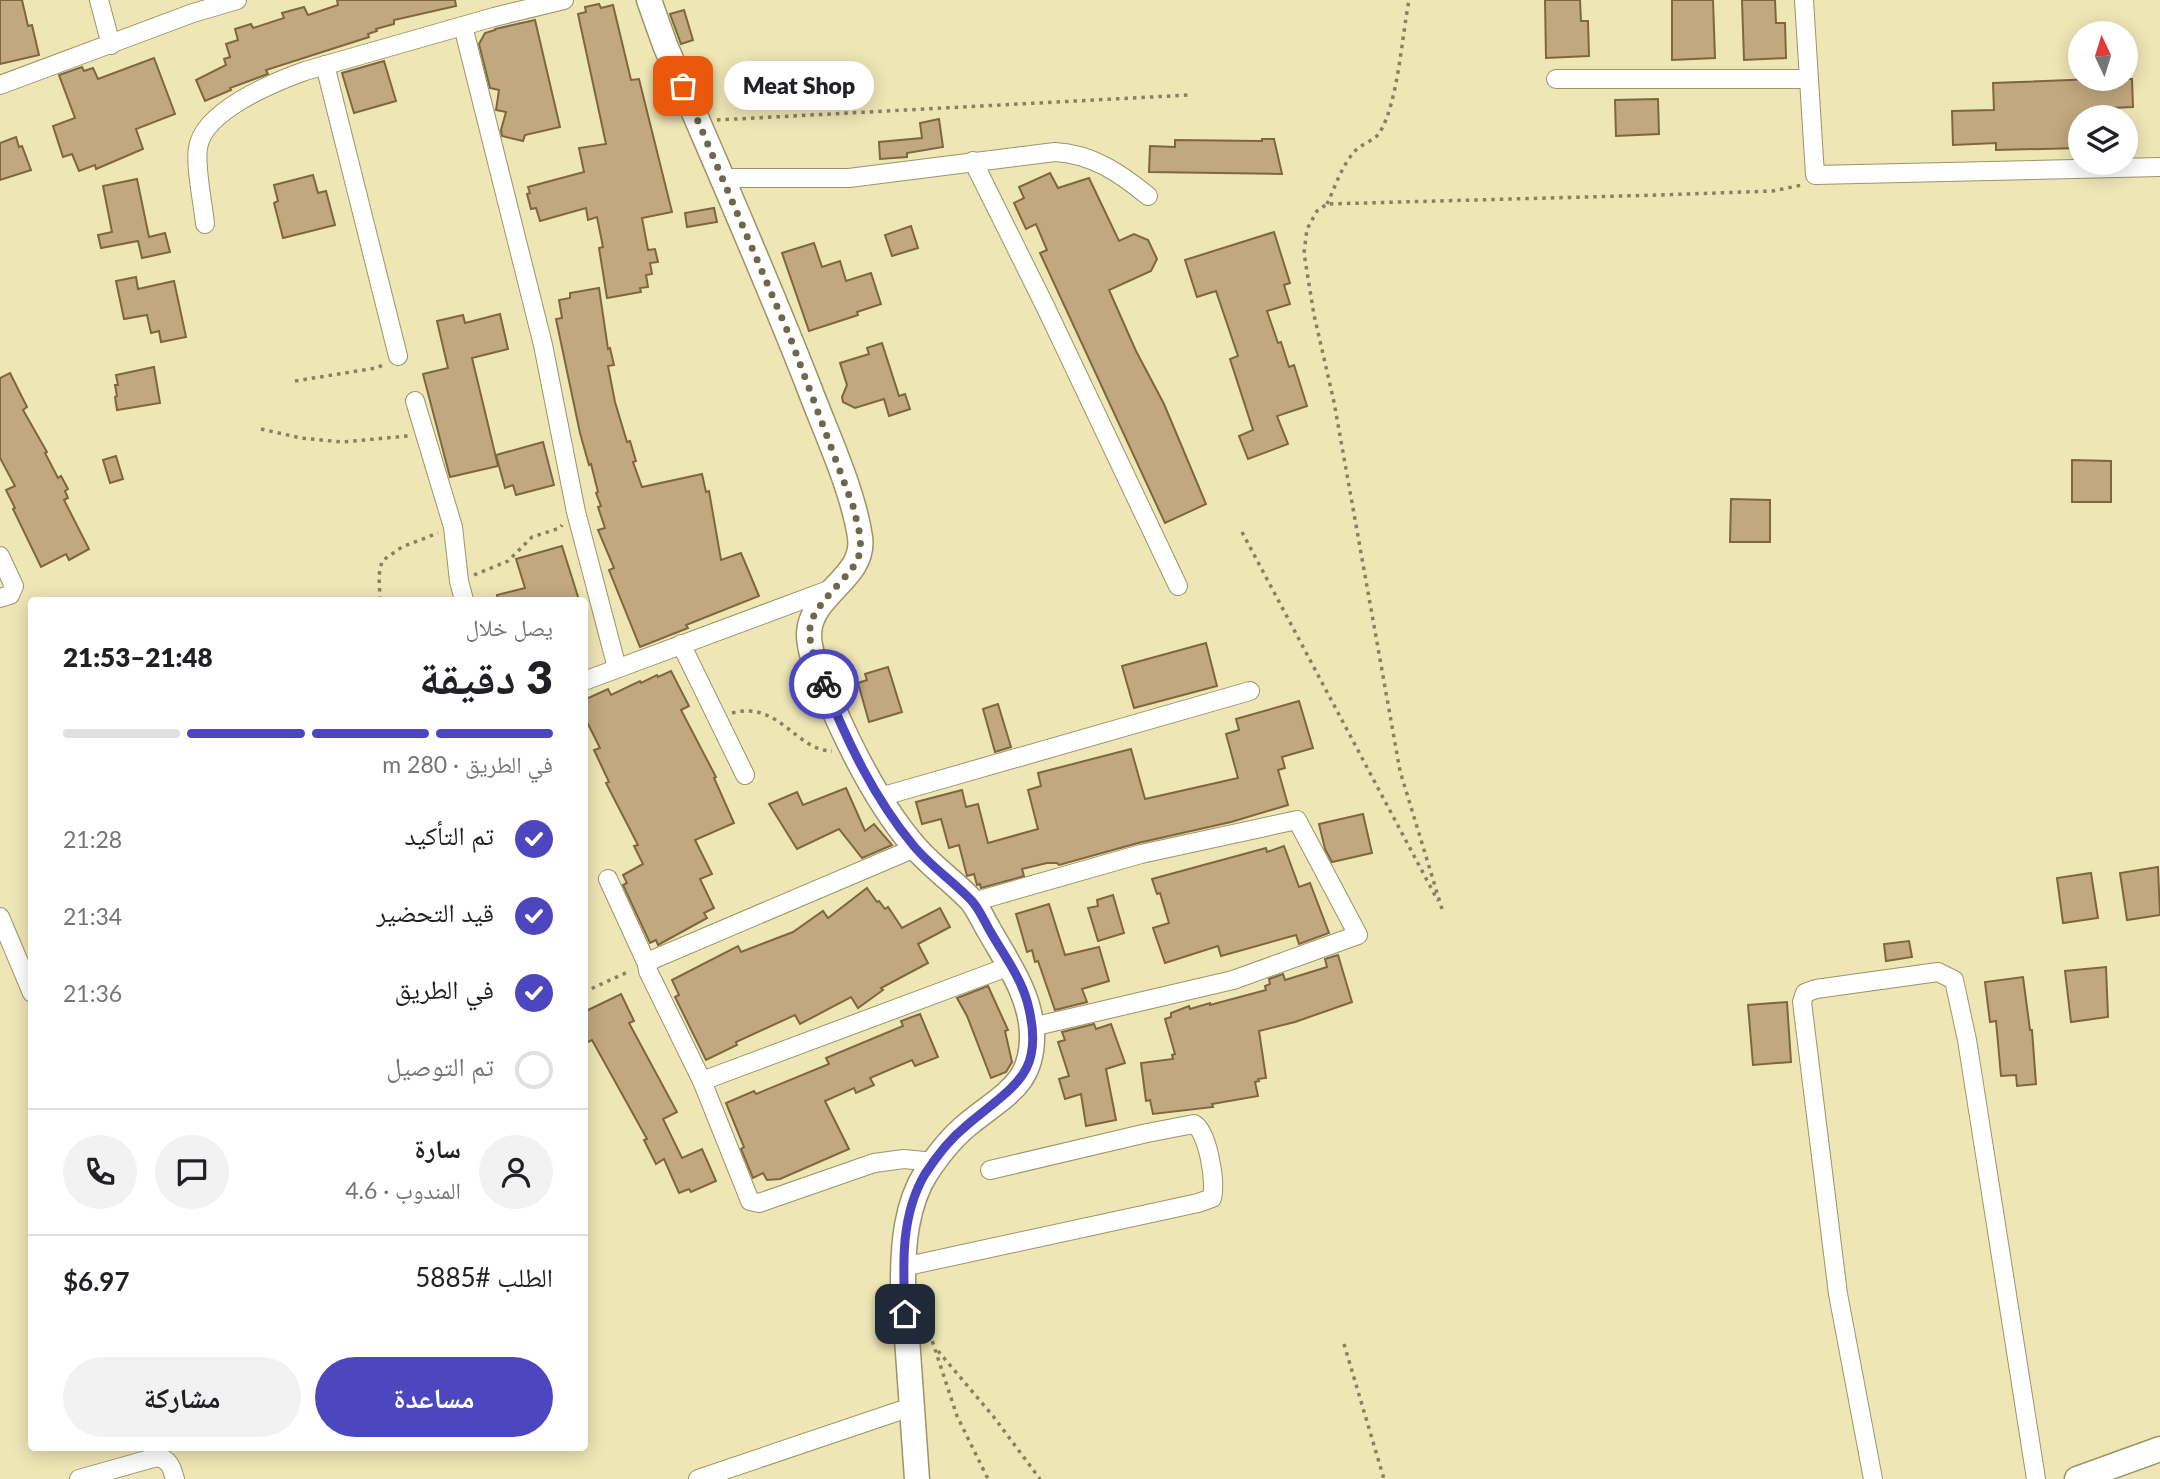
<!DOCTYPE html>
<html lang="ar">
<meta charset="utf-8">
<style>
:root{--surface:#fff;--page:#f2f2f2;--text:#202124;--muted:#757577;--line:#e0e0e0;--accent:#4c47be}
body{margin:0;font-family:Lato,"Noto Naskh Arabic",sans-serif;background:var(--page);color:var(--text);direction:rtl;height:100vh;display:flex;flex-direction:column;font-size:26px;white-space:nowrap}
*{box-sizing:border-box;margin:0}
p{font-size:23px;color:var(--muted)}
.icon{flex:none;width:38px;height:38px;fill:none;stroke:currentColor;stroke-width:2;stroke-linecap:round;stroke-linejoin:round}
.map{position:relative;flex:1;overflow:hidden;direction:ltr}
.drawer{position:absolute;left:28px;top:597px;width:560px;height:854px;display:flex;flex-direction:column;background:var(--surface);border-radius:7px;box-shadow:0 4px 18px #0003;direction:rtl}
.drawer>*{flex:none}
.needle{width:46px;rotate:356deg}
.fabs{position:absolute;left:2068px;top:21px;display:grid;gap:14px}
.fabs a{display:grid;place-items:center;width:70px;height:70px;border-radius:50%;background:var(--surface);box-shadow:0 4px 18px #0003;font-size:35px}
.pin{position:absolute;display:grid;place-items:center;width:60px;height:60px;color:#fff;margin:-30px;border-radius:14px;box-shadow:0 4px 10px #0006}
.courier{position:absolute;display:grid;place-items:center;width:70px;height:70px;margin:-35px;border:5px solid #4c47be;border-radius:50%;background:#fff;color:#222;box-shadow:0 2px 9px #0007}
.bubble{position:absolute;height:49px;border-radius:24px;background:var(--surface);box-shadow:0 4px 18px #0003;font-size:23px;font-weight:800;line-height:49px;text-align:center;direction:rtl}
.summary em{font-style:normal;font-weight:800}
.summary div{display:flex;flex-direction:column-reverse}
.summary{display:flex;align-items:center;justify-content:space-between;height:119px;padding:0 35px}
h1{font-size:46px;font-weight:800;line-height:52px}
.bar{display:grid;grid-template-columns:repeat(4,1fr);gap:10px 7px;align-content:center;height:84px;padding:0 35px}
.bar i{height:9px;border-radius:5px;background:var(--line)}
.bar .current{background:var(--accent)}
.bar p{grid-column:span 4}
.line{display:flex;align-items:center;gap:18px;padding:0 35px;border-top:2px solid var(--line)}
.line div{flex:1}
.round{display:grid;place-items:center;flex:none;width:74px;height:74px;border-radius:37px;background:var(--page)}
ol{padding:0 35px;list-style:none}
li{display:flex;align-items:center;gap:21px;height:77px}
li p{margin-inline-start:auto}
li .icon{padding:7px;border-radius:50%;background:var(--accent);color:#fff;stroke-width:4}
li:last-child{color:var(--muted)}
li i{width:38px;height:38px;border:4px solid var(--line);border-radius:50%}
.action{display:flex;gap:14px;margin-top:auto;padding:14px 35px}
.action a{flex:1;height:80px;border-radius:42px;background:var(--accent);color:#fff;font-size:28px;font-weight:800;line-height:80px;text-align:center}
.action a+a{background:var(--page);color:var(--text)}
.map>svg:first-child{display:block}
</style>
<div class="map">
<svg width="2160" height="1479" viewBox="0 0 2160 1479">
<rect width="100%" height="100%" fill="#efe6b6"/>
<!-- building -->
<g fill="#c2a87f" stroke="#7e663f" stroke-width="2">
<polygon points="0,0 22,0 28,26 32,25 39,55 0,64"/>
<polygon points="337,0 455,0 456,6 394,20 394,24 376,29 377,31 368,34 369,37 266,70 268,74 230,88 231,90 205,101 196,80 226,65 224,59 230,57 226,44 238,40 235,29 251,24 253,28 284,18 282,13 304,7 308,15 338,5"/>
<polygon points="1545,0 1580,0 1581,21 1588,21 1589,56 1546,58"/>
<polygon points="1672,0 1713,0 1715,58 1672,60"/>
<polygon points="1742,0 1775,0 1776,23 1785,23 1786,58 1744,60"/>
<polygon points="599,4 601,8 613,5 631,80 639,79 672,212 642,218 648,250 655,249 658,262 650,263 652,274 646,275 648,287 640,288 641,292 607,298 599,248 603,247 597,217 588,220 586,208 540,221 536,208 531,209 527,194 530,193 528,187 584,172 579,148 606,144 578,14 586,12 585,7"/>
<polygon points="684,10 693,40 681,44 670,14"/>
<polygon points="535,20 560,127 525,135 523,141 502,136 501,130 506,112 496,110 499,90 490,88 479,44 485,33 495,30 495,29"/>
<polygon points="154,58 175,114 136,129 143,149 96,169 95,165 79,171 72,154 63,157 53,126 75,118 59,75 82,67 84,71 93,68 98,79"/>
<polygon points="384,61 396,101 354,113 342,73"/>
<polygon points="2095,79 2132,79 2133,107 2110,108 2110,117 2081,117 2081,148 1996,150 1996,143 1953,145 1952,111 1994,110 1993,83"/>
<polygon points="1658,99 1659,134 1616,136 1615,100"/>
<polygon points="939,119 943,147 907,153 907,157 880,159 879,142 922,138 920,123"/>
<polygon points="16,137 19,147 22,146 31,170 0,180 0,143"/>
<polygon points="1262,139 1274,139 1282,174 1149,172 1150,146 1175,147 1175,140 1262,141"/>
<polygon points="1050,173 1058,188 1089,178 1119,241 1134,234 1148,240 1157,259 1151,271 1109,290 1136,351 1164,404 1206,504 1165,523 1040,253 1047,250 1036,224 1026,229 1014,203 1024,198 1019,187"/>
<polygon points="313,175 318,193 326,191 335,225 283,238 274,203 278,201 274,185"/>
<polygon points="137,179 149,237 165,233 170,252 142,258 138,241 101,248 98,235 112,232 103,186"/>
<polygon points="714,208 717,222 687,227 685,213"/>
<polygon points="911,226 918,248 892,256 885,235"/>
<polygon points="1274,232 1290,283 1284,285 1290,304 1267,311 1278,343 1281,342 1289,367 1294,365 1307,406 1277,416 1288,444 1248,459 1239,436 1253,430 1230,359 1238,356 1216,291 1197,297 1185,260"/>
<polygon points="814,243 822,267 840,261 846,281 871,273 881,304 857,312 858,315 809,331 782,253"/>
<polygon points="136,277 138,289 174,281 186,337 161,342 159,331 151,333 147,315 124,319 116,281"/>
<polygon points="599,288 608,349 610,348 614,365 608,366 615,402 627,442 630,441 636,461 633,462 642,487 702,474 706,492 709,491 721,560 741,553 759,596 686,625 688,628 640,647 609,570 614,568 598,530 605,528 598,507 601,506 596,493 598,492 591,464 589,465 580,433 556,319 562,318 559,300 570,298 570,293"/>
<polygon points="500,314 508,349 472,358 498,466 450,477 423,374 448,368 437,321 463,315 465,323"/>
<polygon points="882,343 899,396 905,394 910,409 889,416 884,399 855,408 843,402 842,397 847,385 840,363 869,354 867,348"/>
<polygon points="154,367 160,403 117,410 115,397 117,396 115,385 118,385 116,375"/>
<polygon points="10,373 27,407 23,410 47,452 45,453 58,478 61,476 68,489 65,491 68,498 64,500 89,549 69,560 66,554 41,567 13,509 15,508 6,490 15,486 0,458 0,378"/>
<polygon points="543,442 554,485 516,495 513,485 505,488 496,455"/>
<polygon points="116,456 123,479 110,483 103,460"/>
<polygon points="2072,460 2111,461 2111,502 2072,502"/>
<polygon points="1731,499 1770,500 1770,542 1730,542"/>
<polygon points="562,546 579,600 498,600 497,595 525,588 516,559"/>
<polygon points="1206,643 1217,686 1134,708 1122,666"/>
<polygon points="888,667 902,712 869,722 858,683 867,680 865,674"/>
<polygon points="671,671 689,706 681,710 716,777 714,778 734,823 695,840 712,874 700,879 714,908 704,913 707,918 658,945 656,940 650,943 623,885 627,883 623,875 643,864 634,846 638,845 606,783 609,782 594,750 600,748 584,716 584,700 608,689 611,695 640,681 641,683 657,675 658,677"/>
<polygon points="1299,701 1313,748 1282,757 1285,768 1278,770 1288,805 1231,822 1138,843 1059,865 1057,863 1047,863 1022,869 1024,876 981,888 980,884 977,885 974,874 967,876 959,845 949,848 941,819 922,824 916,802 962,790 966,807 978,804 988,843 1038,829 1028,790 1041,786 1038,773 1131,749 1145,799 1238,778 1226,734 1239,730 1236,719"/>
<polygon points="998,704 1011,747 995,752 983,709"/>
<polygon points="846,788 865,831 874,824 892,845 862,858 839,829 797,849 769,804 797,792 803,805"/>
<polygon points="1363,814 1372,853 1332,862 1325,849 1319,824"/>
<polygon points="1284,846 1299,887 1310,883 1329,933 1299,944 1296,935 1221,956 1218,946 1165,963 1153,928 1169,923 1160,893 1157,894 1152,879 1266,848 1267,852"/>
<polygon points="2158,867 2160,915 2127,920 2120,873"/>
<polygon points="2091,873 2098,918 2063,923 2057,878"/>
<polygon points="867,888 877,902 879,901 885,909 888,907 902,928 940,908 950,927 918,944 928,963 881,988 883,990 858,1008 851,997 800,1024 795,1015 736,1042 737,1045 706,1060 675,997 679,995 672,980 738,946 741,952 793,932 823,911 828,918"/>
<polygon points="1113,895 1124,933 1098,941 1088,908 1098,906 1097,900"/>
<polygon points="1049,904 1065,955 1099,947 1109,981 1082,989 1087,1002 1055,1010 1038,961 1035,962 1032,950 1027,952 1016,914"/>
<polygon points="1909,941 1912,957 1886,961 1884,944"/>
<polygon points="1338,955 1352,1002 1295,1022 1259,1031 1266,1078 1258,1079 1259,1081 1255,1082 1258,1096 1212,1104 1213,1107 1153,1114 1150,1100 1146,1101 1141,1063 1173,1059 1172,1055 1175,1054 1165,1019 1171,1017 1171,1013 1189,1006 1190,1009 1210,1003 1210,1005 1266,990 1265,986 1270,984 1269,979 1283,974 1285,980 1327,967 1325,959"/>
<polygon points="2106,967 2108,1017 2071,1022 2065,971"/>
<polygon points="2023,977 2030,1030 2032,1030 2036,1084 2017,1086 2016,1075 2001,1076 1996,1021 1990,1022 1985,982"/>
<polygon points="988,986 1008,1030 1005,1031 1012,1062 1006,1072 991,1078 967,1016 957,998"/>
<polygon points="621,994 634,1021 629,1023 677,1112 663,1119 682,1158 702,1149 716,1181 691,1192 689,1189 679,1193 664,1159 656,1164 644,1140 647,1139 592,1040 584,1044 584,1012"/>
<polygon points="1787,1002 1791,1062 1753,1065 1748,1005"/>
<polygon points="920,1014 938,1057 915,1066 912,1060 870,1078 874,1085 856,1093 854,1088 825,1101 849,1149 780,1179 767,1180 763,1173 753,1178 741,1149 744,1147 726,1103 754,1091 756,1094 829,1064 826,1058 903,1026 901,1021"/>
<polygon points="1094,1024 1096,1029 1111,1024 1125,1063 1106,1069 1116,1120 1086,1126 1081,1094 1065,1099 1059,1079 1069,1076 1058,1042 1065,1040 1062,1032"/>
</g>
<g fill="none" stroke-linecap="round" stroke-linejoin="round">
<defs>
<g id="street">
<polyline points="99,0 111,45"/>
<polyline points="1804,0 1815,175 2160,167"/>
<polyline points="463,26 543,345 576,512 617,668"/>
<polyline points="325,65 398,356"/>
<polyline points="1556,79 1809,79"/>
<polyline points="0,85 193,13 237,0"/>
<polyline points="973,161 1046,308 1178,586"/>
<path d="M 723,178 L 849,178 L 1055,152 C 1092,154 1120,173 1148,196"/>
<path d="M 205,224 C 203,203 195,167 198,148 C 203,111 274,82 305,71 L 494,17 L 564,0"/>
<polyline points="415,401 453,527 459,581 464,600"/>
<polyline points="0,556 14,586 10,595 0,598"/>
<polyline points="681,644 745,775"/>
<polyline points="584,681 834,588"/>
<polyline points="880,797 1250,691"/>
<polyline points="608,879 647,964 648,971 702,1081 750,1201 759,1203 874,1163 904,1159 934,1162"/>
<polyline points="973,902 1141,854 1297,820 1358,935 1233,980 1032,1027"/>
<polyline points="0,917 32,993"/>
<polyline points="647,964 654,959 915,848"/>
<polyline points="702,1081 1010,966"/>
<path d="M 903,1267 L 1198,1203 L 1212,1198 C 1216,1182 1208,1132 1194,1124 L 1147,1133 L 990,1170"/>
<path d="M 79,1479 L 157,1457 C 170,1459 172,1469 175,1479"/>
<polyline points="698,1479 911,1407"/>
<polyline points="1873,1479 1838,1294 1802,1002 1805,993 1816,989 1938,972 1954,980 1967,1040 2036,1479"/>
</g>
<g id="secondary">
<path d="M 649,0 L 665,45 C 714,160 765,274 810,390 C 827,435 853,490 860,537 C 866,578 811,593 809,633 C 808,657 829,697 838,719 C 858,763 883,810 914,846 C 931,866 953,881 971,900 C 978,908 983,920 989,930 C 1007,962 1030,994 1032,1032 C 1034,1085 1003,1095 967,1125 C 951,1138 938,1155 926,1173 C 906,1205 903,1245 903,1282 L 917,1479"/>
<polyline points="2077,1479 2160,1449"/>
</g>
</defs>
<!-- street casing -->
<use href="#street" stroke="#9d9467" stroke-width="20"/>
<!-- secondary casing -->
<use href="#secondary" stroke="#9d9467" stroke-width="27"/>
<!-- path -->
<g stroke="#868160" stroke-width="3.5" stroke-dasharray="3.5 5" stroke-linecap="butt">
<polyline points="717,120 1189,95"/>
<path d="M 1327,204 C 1335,187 1342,165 1355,151 C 1362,143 1375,141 1380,132 C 1398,102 1402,36 1409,0"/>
<polyline points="295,381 376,368 385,364"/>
<polyline points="261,429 301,438 342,442 408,436"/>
<polyline points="1242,532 1438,901"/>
<polyline points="474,575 508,561 532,537 560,528 562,525"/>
<polyline points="380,600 379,575 382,561 402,547 438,533"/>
<path d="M 732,713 C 779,700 796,751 832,751"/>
<polyline points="1442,909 1400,771 1334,402 1314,315 1304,253 1307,229 1317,211 1327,204 1659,195 1773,191 1802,185"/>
<polyline points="584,992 630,971"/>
<polyline points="927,1325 957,1416 988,1479"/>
<polyline points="1344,1344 1384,1479"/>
<polyline points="938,1351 993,1416 1040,1479"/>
</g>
<!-- street -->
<use href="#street" stroke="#fff" stroke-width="18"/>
<!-- secondary -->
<use href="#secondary" stroke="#fff" stroke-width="24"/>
</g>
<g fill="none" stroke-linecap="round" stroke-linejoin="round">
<!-- done -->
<path stroke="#6d684b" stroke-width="7" stroke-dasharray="0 12.6" d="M 683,86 L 790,337 L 853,506 C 856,520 862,535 860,550 C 859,560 852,570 844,578 C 803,623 802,625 824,684"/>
<!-- route -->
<path stroke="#4c47be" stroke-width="9" d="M 824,684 C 847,741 874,798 913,845 C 930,866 953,881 971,900 C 979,908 984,921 990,931 C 1003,954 1020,976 1027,1001 C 1047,1074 1014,1085 966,1126 C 950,1139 936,1157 925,1174 C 900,1216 903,1267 905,1314"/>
</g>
</svg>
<div class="fabs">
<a><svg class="needle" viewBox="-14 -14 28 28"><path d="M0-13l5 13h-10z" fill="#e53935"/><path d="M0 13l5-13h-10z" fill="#757577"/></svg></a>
<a><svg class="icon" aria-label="layers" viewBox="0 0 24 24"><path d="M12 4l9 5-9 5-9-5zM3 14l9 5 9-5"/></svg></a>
</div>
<div class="pin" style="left:683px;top:86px;background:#ea580c"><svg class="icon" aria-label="bag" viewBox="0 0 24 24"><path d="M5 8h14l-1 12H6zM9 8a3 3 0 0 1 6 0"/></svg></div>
<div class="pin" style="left:905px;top:1314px;background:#1f2937"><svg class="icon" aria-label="home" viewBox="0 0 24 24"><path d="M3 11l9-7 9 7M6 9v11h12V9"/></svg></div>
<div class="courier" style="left:824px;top:684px"><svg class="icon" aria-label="bike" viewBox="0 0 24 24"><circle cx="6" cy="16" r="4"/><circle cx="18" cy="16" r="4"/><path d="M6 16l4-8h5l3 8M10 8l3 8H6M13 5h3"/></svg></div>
<div class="bubble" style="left:724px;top:61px;width:150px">Meat Shop</div>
<section class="drawer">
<div class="summary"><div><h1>3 دقيقة</h1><p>يصل خلال</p></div><em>21:48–21:53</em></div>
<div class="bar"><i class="current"></i><i class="current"></i><i class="current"></i><i></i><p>في الطريق · 280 m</p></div>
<ol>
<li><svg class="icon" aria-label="check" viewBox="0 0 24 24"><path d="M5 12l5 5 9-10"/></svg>تم التأكيد<p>21:28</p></li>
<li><svg class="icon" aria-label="check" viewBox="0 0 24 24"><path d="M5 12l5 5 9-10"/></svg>قيد التحضير<p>21:34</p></li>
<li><svg class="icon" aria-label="check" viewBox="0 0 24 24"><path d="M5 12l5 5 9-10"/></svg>في الطريق<p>21:36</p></li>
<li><i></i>تم التوصيل</li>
</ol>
<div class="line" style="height:126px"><a class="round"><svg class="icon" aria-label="person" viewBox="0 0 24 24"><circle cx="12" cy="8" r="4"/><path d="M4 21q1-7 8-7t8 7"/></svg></a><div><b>سارة</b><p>المندوب · 4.6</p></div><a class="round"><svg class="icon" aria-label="chat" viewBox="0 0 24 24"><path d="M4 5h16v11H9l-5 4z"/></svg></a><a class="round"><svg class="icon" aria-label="phone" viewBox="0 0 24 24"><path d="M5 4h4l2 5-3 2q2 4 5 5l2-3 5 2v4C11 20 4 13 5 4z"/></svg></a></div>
<div class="line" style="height:91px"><div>الطلب #5885</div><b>$6.97</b></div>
<div class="action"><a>مساعدة</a><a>مشاركة</a></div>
</section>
</div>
